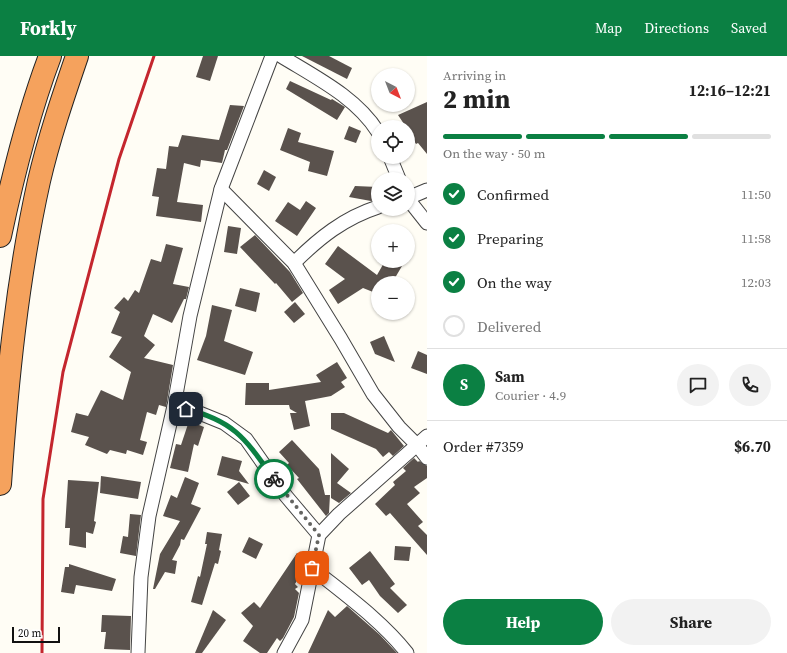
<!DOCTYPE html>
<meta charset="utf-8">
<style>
:root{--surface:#fff;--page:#f2f2f2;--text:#222;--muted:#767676;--line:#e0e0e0;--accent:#0b8043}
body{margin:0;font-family:"Source Serif 4",serif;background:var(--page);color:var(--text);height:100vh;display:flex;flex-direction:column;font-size:15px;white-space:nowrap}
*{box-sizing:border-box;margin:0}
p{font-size:13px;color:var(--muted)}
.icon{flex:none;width:22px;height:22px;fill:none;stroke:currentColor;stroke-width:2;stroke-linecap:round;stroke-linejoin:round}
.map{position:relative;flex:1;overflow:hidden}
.drawer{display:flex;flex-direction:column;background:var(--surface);width:360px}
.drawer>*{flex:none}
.needle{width:26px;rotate:138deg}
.controls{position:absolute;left:371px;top:12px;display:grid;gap:8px}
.controls a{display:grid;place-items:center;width:44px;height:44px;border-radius:50%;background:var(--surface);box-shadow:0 1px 3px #0004;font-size:20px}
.scale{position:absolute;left:12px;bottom:10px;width:48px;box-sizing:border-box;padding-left:4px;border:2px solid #111;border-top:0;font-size:11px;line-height:14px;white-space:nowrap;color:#111;-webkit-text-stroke:3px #fff;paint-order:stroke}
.pin{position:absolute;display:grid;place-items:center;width:34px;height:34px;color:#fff;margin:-17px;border-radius:8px;box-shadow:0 2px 6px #0006}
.courier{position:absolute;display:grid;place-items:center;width:40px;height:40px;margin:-20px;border:3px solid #0b8043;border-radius:50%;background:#fff;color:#222;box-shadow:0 1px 5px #0007}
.overview em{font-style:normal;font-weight:700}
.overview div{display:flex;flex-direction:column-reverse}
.overview{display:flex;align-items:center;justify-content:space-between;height:68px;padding:0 16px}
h1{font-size:26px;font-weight:700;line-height:30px}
.bar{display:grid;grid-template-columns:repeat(4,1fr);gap:6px 4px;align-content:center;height:48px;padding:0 16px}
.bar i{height:5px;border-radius:3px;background:var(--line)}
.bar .on{background:var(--accent)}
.bar p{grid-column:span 4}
.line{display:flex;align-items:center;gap:10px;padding:0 16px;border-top:1px solid var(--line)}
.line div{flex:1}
.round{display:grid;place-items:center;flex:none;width:42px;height:42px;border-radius:21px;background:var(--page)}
ol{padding:0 16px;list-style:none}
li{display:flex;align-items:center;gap:12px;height:44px}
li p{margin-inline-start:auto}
li .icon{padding:4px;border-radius:50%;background:var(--accent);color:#fff;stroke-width:4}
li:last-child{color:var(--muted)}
li i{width:22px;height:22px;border:2px solid var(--line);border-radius:50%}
.primary-button{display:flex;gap:8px;margin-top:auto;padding:8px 16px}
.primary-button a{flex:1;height:46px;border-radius:24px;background:var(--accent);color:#fff;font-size:16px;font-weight:700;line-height:46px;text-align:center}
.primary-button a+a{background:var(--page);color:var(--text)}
header{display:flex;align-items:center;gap:24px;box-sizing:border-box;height:56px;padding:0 20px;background:var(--accent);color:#fff}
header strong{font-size:19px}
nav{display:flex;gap:22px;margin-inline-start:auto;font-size:14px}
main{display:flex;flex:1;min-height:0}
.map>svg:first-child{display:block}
</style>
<header>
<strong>Forkly</strong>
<nav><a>Map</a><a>Directions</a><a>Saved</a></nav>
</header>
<main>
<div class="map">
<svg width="427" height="597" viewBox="0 0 427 597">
<rect width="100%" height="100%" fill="#fffdf5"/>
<!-- building -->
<g fill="#5a524d">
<polygon points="203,0 218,0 210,25 196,21"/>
<polygon points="302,0 329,0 352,12 347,23"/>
<polygon points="290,25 331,44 332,43 345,51 337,64 286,33"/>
<polygon points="427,46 427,98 418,87 416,88 408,75 408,71 406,71 398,59"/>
<polygon points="230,49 244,50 227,94 225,94 222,107 201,104 200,111 184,107 177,146 203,149 201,166 156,160 159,141 152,140 157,112 166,113 169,90 178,91 182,79 219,84"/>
<polygon points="349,70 361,75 356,87 344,83"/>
<polygon points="288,72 301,77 298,86 334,95 327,120 308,115 310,106 280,94"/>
<polygon points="264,114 276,121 269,135 257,128"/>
<polygon points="355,130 378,131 378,143 371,145 349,141"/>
<polygon points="306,145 316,152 297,180 275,165 288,146 300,154"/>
<polygon points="228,170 241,172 237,198 224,196"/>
<polygon points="255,179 290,216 303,237 292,246 276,227 275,228 240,191"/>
<polygon points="166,188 183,192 173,228 189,231 186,243 184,243 172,267 153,258 144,280 155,289 144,302 173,309 166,351 159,349 156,359 147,356 140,384 147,386 143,399 127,394 126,398 110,394 107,398 85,389 89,381 71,376 76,357 88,360 101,334 123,344 131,316 109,301 122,281 111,277 120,256 114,252 124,241 128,245 135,234 139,237 151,203 161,206"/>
<polygon points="338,190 377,219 385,205 392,205 402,210 392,227 378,227 378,238 363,232 338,248 329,234 345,223 325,208"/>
<polygon points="240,232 260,237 256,256 235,250"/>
<polygon points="295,246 305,258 294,267 284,256"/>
<polygon points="212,249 232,254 224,285 253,296 245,319 197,304 206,280"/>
<polygon points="384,280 395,306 375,298 370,286"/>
<polygon points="418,295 427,299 427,318 411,312"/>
<polygon points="337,306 347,322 341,326 345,331 331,340 305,345 310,370 294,374 290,357 297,357 290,353 289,349 245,349 246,327 269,327 269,334 321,326 316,319"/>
<polygon points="331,357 344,357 388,377 391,374 404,390 393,400 389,396 383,401 376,393 331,373"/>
<polygon points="190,362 200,366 199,369 204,371 198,390 194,388 188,416 170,412 176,388 181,389"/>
<polygon points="292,384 319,413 325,439 330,439 329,457 326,460 297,423 299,422 287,409 289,407 279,396"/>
<polygon points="331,397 349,413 337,427 351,437 339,447 331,442"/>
<polygon points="222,400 242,405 239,415 249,428 217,419"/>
<polygon points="414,402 418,406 419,405 427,410 427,422 414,431 420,437 407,448 423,466 418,470 427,479 427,499 390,457 386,460 375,448 395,429 393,426 406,415 403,412"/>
<polygon points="101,420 141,426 138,443 100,437"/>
<polygon points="185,421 199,427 191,448 201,452 184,484 181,483 180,489 172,504 177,505 175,518 165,516 155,533 153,533 160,498 180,465 163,460 171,439 177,442"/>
<polygon points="68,424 99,426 94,465 96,466 93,478 86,476 86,492 69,489 70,472 65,472"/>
<polygon points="239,426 250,440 238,449 227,436"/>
<polygon points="130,458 141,459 136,500 120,497 123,480 128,481"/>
<polygon points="207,476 222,478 219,494 221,495 218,508 215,507 202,549 191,546 198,520 200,521 207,488 205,488"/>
<polygon points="249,481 263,488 256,503 242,496"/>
<polygon points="395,490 411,491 409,505 394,504"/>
<polygon points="370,495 395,528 390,532 407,549 398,557 380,540 369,524 362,529 349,512"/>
<polygon points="297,497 306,502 299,516 301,518 295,528 298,531 295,533 299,537 294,561 283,582 280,585 277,582 267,597 260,597 243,585 253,570 241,557 254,546 260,552"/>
<polygon points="69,508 116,523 112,535 76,529 74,538 61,536 65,511 69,511"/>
<polygon points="347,550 380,579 397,597 308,597 328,554 335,561"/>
<polygon points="213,554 226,564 202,597 195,597"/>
<polygon points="102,559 131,560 130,594 104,593 106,576 101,576"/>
</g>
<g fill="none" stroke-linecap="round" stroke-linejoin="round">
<defs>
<g id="street">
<path d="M 281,0 C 315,21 356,41 378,76"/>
<polyline points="390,101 399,123"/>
<polyline points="221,133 294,207 341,283 373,338 399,371 417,389 427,402"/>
<polyline points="408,142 427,134"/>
<polyline points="408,143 427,167"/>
<path d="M 294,207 C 319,182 344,162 378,151"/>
<polyline points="174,350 197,356 224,367 246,383 286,440 319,479"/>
<path d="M 312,512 C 344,538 381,564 407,597"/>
<polyline points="138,597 141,521 149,460 174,350 190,260 221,133 272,0"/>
<polyline points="284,597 302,564 319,479 339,458 427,380"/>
</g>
<g id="highway">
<path d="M 0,180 C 13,119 28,58 50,0"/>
<path d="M 0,428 C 7,326 17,224 39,125 C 49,82 63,41 77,0"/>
</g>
</defs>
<!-- street casing -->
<use href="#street" stroke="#444" stroke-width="15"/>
<!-- highway casing -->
<use href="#highway" stroke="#222" stroke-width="24"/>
<!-- street -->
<use href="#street" stroke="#fff" stroke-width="13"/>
<!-- highway -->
<use href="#highway" stroke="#f5a25d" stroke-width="22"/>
<!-- rail -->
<polyline stroke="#c4262e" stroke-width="3" points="42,597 43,443 63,316 119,103 154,0"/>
</g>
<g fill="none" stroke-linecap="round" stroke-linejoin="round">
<!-- done -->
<polyline stroke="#646461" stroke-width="4" stroke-dasharray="0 7.2" points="274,423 319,479 312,512"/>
<!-- route -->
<path stroke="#0b8043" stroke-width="5" d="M 186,353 C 235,365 246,384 274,423"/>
</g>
</svg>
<div class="controls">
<a><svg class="needle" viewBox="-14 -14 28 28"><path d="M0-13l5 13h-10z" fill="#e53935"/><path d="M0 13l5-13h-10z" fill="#767676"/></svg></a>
<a><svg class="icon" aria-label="locate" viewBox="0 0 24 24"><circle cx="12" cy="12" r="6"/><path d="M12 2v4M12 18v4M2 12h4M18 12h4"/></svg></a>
<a><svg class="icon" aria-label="layers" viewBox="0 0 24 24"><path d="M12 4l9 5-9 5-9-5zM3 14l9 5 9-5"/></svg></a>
<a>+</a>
<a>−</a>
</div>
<div class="scale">20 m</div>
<div class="pin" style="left:312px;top:512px;background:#ea580c"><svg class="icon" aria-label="bag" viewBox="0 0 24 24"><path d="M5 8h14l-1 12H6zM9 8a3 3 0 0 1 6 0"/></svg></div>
<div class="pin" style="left:186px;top:353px;background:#1f2937"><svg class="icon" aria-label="home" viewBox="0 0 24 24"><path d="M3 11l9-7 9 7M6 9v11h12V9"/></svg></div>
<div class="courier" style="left:274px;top:423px"><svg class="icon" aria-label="bike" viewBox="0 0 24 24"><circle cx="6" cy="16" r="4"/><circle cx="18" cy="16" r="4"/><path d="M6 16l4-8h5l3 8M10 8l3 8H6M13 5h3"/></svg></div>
</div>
<section class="drawer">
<div class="overview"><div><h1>2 min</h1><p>Arriving in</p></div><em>12:16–12:21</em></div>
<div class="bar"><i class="on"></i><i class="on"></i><i class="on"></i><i></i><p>On the way · 50 m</p></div>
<ol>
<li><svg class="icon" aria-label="check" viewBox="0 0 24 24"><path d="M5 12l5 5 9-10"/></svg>Confirmed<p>11:50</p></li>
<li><svg class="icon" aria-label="check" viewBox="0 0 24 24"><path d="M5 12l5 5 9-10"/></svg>Preparing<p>11:58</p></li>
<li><svg class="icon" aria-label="check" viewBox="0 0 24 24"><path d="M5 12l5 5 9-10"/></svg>On the way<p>12:03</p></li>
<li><i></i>Delivered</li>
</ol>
<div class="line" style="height:72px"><b class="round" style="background:var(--accent);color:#fff">S</b><div><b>Sam</b><p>Courier · 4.9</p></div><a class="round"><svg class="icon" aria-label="chat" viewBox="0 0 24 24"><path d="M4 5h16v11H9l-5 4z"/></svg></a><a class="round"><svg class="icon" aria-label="phone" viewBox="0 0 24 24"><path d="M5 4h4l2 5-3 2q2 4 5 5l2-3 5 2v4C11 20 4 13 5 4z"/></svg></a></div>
<div class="line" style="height:52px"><div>Order #7359</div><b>$6.70</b></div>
<div class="primary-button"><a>Help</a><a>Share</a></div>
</section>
</main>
